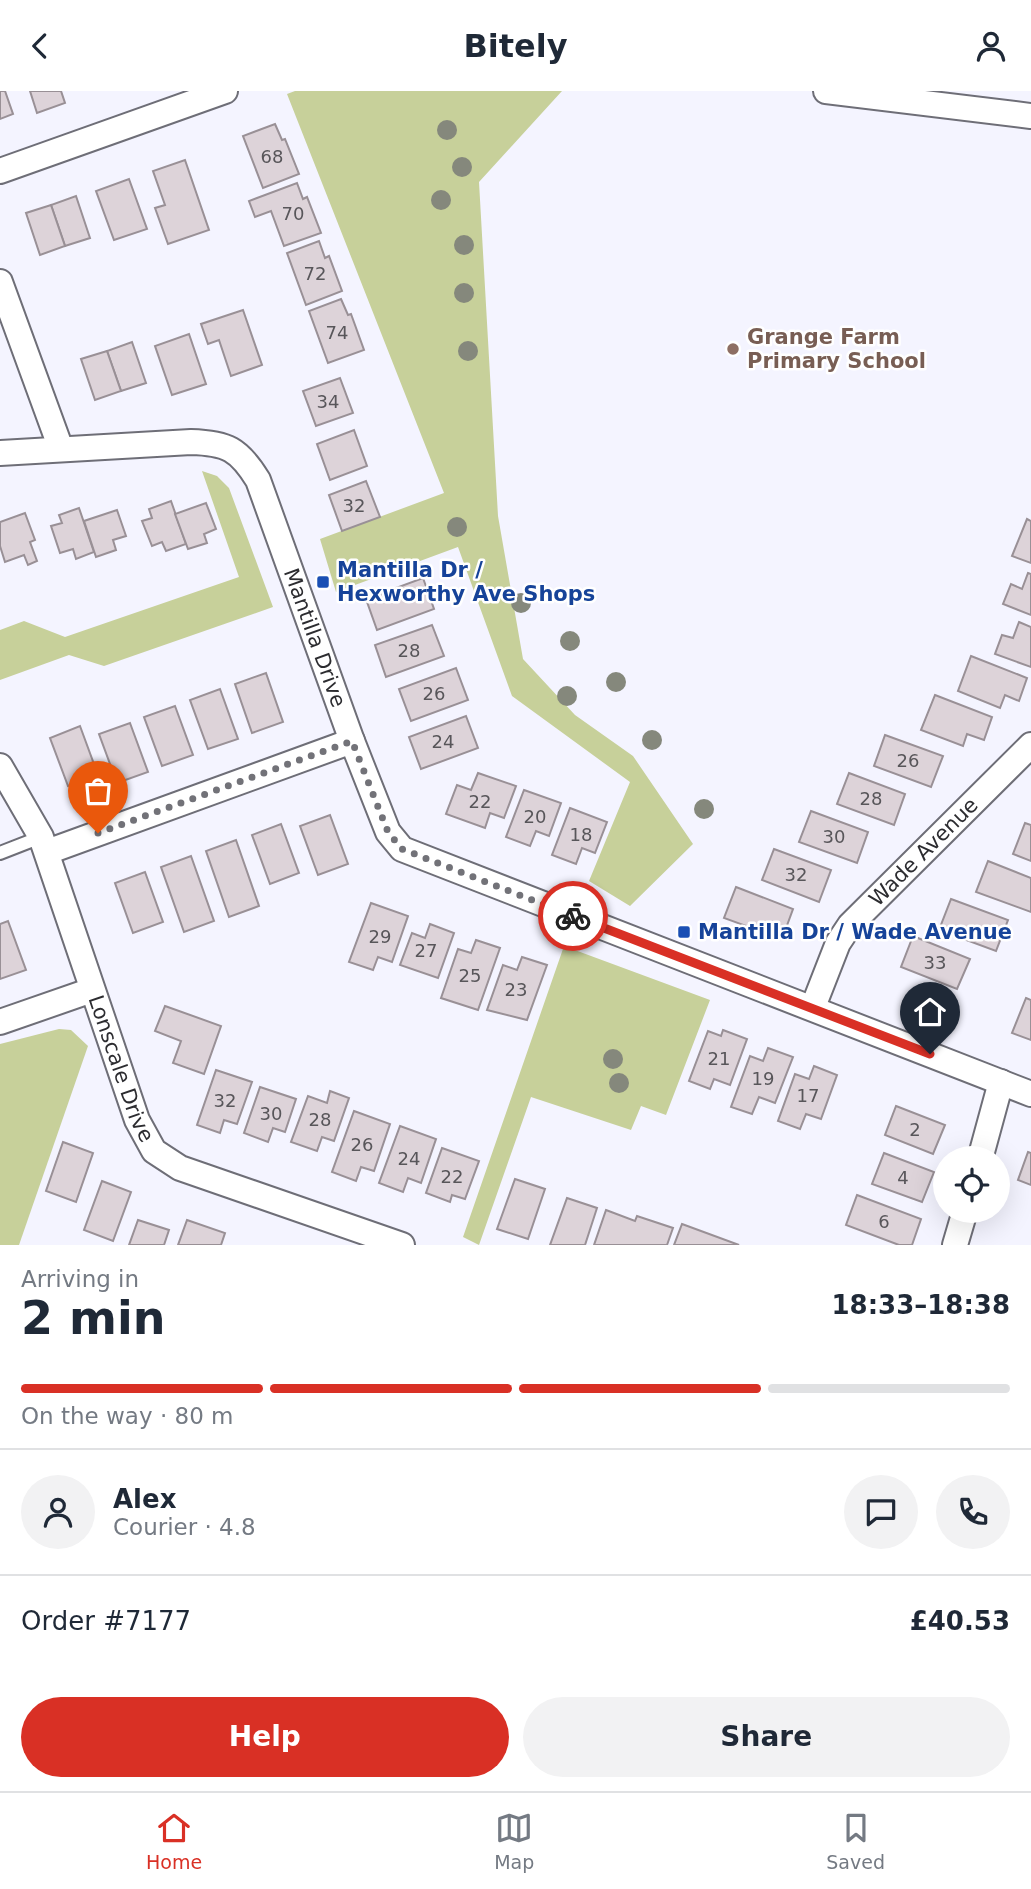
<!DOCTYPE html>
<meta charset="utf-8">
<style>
:root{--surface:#fff;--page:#f2f2f3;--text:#1f2937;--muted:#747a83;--line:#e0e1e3;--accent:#d93025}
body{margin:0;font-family:"DejaVu Sans",sans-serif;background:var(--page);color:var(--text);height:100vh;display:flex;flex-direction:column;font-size:26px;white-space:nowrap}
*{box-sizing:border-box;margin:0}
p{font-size:23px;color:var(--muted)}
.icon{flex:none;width:38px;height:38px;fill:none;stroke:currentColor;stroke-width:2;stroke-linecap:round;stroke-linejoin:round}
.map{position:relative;height:1154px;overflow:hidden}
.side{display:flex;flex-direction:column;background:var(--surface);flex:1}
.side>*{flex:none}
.tools{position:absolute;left:933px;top:1055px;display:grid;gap:14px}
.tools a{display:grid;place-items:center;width:77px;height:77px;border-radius:50%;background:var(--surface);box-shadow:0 7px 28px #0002;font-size:35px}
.pin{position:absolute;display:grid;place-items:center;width:60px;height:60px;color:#fff;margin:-72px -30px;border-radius:50% 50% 50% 0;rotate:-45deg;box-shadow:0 0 7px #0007}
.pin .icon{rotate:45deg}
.courier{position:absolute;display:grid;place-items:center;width:70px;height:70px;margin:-35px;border:5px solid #d93025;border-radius:50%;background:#fff;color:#222;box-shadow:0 2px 9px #0007}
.head em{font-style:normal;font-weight:700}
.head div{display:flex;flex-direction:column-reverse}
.head{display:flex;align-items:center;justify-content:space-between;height:119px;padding:0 21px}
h1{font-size:46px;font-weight:700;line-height:52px}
.bar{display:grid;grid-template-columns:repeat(4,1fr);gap:10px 7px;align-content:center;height:84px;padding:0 21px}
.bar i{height:9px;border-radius:5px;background:var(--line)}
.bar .on{background:var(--accent)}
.bar p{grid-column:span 4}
.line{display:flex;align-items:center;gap:18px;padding:0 21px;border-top:2px solid var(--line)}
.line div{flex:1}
.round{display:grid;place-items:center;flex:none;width:74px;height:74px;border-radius:37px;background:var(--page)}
.cta{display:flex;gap:14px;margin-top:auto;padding:14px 21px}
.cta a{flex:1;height:80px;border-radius:42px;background:var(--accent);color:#fff;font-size:28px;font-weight:700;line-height:80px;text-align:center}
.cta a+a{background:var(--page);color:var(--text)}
header{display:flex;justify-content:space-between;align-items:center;height:91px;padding:0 21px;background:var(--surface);font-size:32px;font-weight:700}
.tab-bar{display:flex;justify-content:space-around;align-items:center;height:98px;border-top:2px solid var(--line);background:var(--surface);font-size:19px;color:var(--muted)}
.tab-bar a{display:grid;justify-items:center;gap:4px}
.tab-bar .on{color:var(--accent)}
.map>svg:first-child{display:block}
</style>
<header><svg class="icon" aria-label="back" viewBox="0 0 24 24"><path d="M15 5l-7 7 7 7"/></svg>Bitely<svg class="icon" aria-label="person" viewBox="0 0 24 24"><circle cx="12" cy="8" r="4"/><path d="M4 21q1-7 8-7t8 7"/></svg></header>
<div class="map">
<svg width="1031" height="1154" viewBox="0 0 1031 1154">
<rect width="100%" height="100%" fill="#f4f4ff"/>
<!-- green -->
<g fill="#c7d09a">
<polygon points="295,0 562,0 479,91 498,425 523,568 575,624 633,665 693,753 630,815 589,790 630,691 512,605 458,456 336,501 320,448 444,402 287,3"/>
<polygon points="202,380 217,385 229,397 273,516 104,575 69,564 0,589 0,539 24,530 65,546 239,486"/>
<polygon points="564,855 710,909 666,1024 641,1015 631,1039 531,1006 479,1154 463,1146"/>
<polygon points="59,938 71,939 88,955 19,1154 0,1154 0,953"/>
</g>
<!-- building -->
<g fill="#ddd3d9" stroke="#999096" stroke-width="2">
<polygon points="0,0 5,0 13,23 0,28"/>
<polygon points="30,0 61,0 65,12 37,22"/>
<polygon points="275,33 282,49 285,48 299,83 263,97 243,45"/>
<polygon points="185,69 209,139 168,153 155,117 165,114 153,80"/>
<polygon points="129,88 147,138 114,149 96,100"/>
<polygon points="297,92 303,108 307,106 321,142 284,155 271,120 255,126 249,110"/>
<polygon points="76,105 90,147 65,155 51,114"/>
<polygon points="51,114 65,155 40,164 26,122"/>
<polygon points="319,150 325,167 329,165 342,200 306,214 287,162"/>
<polygon points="341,208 348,224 351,223 364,259 328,272 309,220"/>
<polygon points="243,219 262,274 231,285 219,249 208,253 201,233"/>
<polygon points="189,243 206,293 172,304 155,255"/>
<polygon points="132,251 146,292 121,300 107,260"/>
<polygon points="107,260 121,300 95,309 81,268"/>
<polygon points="340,287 353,322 316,335 303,300"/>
<polygon points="354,339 367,375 330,389 317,353"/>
<polygon points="366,390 380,426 342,440 329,404"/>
<polygon points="171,410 186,453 166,460 162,451 152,455 142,430 152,427 149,418"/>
<polygon points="206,412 216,438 204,443 207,452 188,458 175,423"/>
<polygon points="79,417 94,461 76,468 73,458 60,462 51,435 62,432 59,424"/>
<polygon points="117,419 126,445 113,449 116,459 96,466 84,430"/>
<polygon points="25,422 35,449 30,451 37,470 28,474 24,464 5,471 0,455 0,431"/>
<polygon points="1027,428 1031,430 1031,472 1012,465"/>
<polygon points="1028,482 1031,483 1031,524 1003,513 1011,493 1022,498"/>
<polygon points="423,487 434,518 377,539 366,508"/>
<polygon points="1019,531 1031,536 1031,576 995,563 1002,544 1013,547"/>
<polygon points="432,534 444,565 386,586 375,554"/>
<polygon points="971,565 1027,587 1019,610 1005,604 1000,617 958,600"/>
<polygon points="456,577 468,609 411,630 399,598"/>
<polygon points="266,582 283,631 252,642 235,593"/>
<polygon points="220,598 238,648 208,658 190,609"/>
<polygon points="935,604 992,626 984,649 967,643 963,655 921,639"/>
<polygon points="175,615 193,664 162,675 144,626"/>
<polygon points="466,625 478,657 421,678 409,646"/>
<polygon points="130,632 148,681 117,692 99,643"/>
<polygon points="80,635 98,684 68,695 50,647"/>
<polygon points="885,644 943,665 931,696 874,675"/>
<polygon points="478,682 516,695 504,727 490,722 485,737 446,723 457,694 471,699"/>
<polygon points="849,682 905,703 894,734 837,713"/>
<polygon points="524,699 561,712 549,745 536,740 530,755 506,746"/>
<polygon points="570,717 607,731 595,762 582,757 576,773 552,764"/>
<polygon points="811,720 868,741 857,772 799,751"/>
<polygon points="330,724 348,773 318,784 300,735"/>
<polygon points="1025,732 1031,734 1031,770 1013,763"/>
<polygon points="281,733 299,782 270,793 252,744"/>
<polygon points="236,749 259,815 229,826 206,760"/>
<polygon points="774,758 831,779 819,811 762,789"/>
<polygon points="191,765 214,830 184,841 161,776"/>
<polygon points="988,770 1031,787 1031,821 976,801"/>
<polygon points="145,781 163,831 133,842 115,792"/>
<polygon points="736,796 793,818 782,848 724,827"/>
<polygon points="951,808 1008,829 996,860 939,839"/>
<polygon points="371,812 408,825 392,871 378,866 373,879 349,871"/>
<polygon points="8,830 26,879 0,888 0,833"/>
<polygon points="430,833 454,842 438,887 400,874 412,842 425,847"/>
<polygon points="913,845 970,868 957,898 901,876"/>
<polygon points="476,849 500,857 478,919 441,907 458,858 471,862"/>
<polygon points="522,866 547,874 527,929 487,919 503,874 517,879"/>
<polygon points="1026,907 1031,909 1031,949 1012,942"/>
<polygon points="165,915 221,935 204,983 173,972 181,950 155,940"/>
<polygon points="723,939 747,948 730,994 714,988 710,998 689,990 708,940 721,945"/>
<polygon points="768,957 793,966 775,1012 759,1006 752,1023 731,1016 750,965 763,970"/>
<polygon points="814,975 837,984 821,1028 806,1023 800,1038 778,1030 795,983 809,988"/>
<polygon points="216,979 252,991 237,1033 224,1029 220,1042 197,1034"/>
<polygon points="260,996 296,1008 285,1041 273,1037 268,1051 244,1042"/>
<polygon points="330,1000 349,1007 334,1050 322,1046 317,1060 291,1051 308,1005 327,1012"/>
<polygon points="896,1015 945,1034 933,1063 885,1044"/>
<polygon points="354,1020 390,1033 374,1080 361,1076 356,1090 332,1081"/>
<polygon points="400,1035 436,1048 421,1092 408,1087 403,1101 379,1092"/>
<polygon points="63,1051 93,1062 76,1111 46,1100"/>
<polygon points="442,1057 479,1070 465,1108 452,1104 450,1111 426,1102"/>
<polygon points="1028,1061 1031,1062 1031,1094 1018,1089"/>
<polygon points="884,1062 934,1081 922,1111 872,1093"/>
<polygon points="515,1088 545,1098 528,1148 497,1138"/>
<polygon points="102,1090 131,1101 113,1150 84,1139"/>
<polygon points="857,1104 921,1128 912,1154 899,1154 846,1134"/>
<polygon points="567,1107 597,1117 585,1154 550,1154"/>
<polygon points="606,1119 635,1130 637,1125 673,1137 667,1154 594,1154"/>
<polygon points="138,1129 169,1139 164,1154 129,1154"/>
<polygon points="187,1129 225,1142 221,1154 178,1154"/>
<polygon points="682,1133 739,1154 674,1154"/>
</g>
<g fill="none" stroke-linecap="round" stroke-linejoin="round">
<defs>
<polyline id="service" points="0,762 41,746"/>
<g id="minor">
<polyline points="826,0 1031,25"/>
<polyline points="0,80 225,0"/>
<polyline points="0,191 61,358"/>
<path id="s1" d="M 0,362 L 191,351 C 227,352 239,358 258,389 L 352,650 L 388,741 L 402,758 L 1031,1003"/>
<path id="s2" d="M 0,675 L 41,746 L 137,1029 L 154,1060 L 180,1077 L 402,1154"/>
<polyline points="47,761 352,650"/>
<path id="s3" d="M 813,916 L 838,852 L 850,834 L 1031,654"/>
<polyline points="0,931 92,899"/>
<polyline points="980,1068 1001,991"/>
<polyline points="955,1154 965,1120"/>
</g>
</defs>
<!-- service casing -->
<use href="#service" stroke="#6e6e77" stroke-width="16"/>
<!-- minor casing -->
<use href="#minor" stroke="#6e6e77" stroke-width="28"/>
<!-- service -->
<use href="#service" stroke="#fff" stroke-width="12"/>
<!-- minor -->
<use href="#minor" stroke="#fff" stroke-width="24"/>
</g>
<!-- trees -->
<g fill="#85887c">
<circle cx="447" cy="39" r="10"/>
<circle cx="462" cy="76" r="10"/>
<circle cx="441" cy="109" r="10"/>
<circle cx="464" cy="154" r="10"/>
<circle cx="464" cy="202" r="10"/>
<circle cx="468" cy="260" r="10"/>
<circle cx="457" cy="436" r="10"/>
<circle cx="521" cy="512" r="10"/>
<circle cx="570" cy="550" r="10"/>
<circle cx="616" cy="591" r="10"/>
<circle cx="567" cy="605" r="10"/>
<circle cx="652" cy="649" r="10"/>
<circle cx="704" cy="718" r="10"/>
<circle cx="613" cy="968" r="10"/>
<circle cx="619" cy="992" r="10"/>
</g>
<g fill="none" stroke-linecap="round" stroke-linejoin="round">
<!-- done -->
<polyline stroke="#727278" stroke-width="7" stroke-dasharray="0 12.6" points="98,742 352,650 388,741 402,758 573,825"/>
<!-- route -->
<polyline stroke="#d93025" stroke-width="9" points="573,825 930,963"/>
</g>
<!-- markers -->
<circle fill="#8d6e63" stroke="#fff" stroke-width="2.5" cx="733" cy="258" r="7"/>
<g fill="#1a4fb4" stroke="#fff" stroke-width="2.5">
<rect x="316" y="484" width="14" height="14" rx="3.5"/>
<rect x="677" y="834" width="14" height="14" rx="3.5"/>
</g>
<g text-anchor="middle" stroke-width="5" stroke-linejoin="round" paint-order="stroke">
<!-- number labels -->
<g font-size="18" fill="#58565a">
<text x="272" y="72">68</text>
<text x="293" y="129">70</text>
<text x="315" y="189">72</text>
<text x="337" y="248">74</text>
<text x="328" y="317">34</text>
<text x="354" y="421">32</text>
<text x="409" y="566">28</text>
<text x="434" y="609">26</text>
<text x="443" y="657">24</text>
<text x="908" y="676">26</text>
<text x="871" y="714">28</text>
<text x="480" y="717">22</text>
<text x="535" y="732">20</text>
<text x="581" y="750">18</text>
<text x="834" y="752">30</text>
<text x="796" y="790">32</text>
<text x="380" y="852">29</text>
<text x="426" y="866">27</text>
<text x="935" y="878">33</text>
<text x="470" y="891">25</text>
<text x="516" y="905">23</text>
<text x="719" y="974">21</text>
<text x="763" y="994">19</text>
<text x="808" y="1011">17</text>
<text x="225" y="1016">32</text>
<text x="271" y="1029">30</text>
<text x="320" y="1035">28</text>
<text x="915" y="1045">2</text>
<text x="362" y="1060">26</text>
<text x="409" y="1074">24</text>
<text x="452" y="1092">22</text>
<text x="903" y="1093">4</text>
<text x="884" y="1137">6</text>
</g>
<!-- education labels -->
<g font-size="21" font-weight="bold" fill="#785e54" stroke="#fff" text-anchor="start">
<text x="747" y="253">Grange Farm<tspan x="747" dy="24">Primary School</tspan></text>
</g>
<!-- transit labels -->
<g font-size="21" font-weight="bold" fill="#164399" stroke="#fff" text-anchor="start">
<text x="337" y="486">Mantilla Dr /<tspan x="337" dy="24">Hexworthy Ave Shops</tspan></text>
<text x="698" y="848">Mantilla Dr / Wade Avenue</text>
</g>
<!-- street labels -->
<g font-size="21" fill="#2c2c30" stroke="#fff">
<text dy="7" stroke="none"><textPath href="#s1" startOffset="441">Mantilla Drive</textPath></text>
<text dy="7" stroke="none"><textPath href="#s3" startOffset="194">Wade Avenue</textPath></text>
<text dy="7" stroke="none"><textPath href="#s2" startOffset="327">Lonscale Drive</textPath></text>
</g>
</g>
</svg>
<div class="tools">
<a><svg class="icon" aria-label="locate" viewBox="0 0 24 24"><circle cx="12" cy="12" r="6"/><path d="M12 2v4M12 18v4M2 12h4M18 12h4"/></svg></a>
</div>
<div class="pin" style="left:98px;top:742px;background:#ea580c"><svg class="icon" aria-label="bag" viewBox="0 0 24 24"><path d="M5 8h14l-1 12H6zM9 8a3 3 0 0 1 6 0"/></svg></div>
<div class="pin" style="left:930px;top:963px;background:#1f2937"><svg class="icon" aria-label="home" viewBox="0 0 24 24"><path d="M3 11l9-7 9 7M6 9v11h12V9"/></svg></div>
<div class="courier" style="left:573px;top:825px"><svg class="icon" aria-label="bike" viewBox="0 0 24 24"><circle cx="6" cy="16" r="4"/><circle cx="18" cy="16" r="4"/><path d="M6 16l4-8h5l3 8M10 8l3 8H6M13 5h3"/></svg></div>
</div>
<section class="side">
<div class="head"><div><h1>2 min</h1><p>Arriving in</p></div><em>18:33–18:38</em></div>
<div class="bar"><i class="on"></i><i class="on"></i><i class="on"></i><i></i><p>On the way · 80 m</p></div>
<div class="line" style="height:126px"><a class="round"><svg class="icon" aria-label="person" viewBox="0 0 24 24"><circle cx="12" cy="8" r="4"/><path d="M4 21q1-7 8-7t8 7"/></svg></a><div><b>Alex</b><p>Courier · 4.8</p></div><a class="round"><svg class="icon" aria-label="chat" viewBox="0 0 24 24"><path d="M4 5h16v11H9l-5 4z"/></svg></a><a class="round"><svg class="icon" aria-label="phone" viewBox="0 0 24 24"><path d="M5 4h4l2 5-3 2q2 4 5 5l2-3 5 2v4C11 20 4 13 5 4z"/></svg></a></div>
<div class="line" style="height:91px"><div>Order #7177</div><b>£40.53</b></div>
<div class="cta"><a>Help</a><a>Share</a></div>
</section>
<nav class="tab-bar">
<a class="on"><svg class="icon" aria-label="home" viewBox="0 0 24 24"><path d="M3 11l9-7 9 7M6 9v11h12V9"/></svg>Home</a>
<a><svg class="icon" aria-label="map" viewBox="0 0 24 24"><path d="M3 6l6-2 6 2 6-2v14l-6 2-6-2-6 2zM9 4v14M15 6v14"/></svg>Map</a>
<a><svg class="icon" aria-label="saved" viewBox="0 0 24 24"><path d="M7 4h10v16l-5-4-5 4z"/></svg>Saved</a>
</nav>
